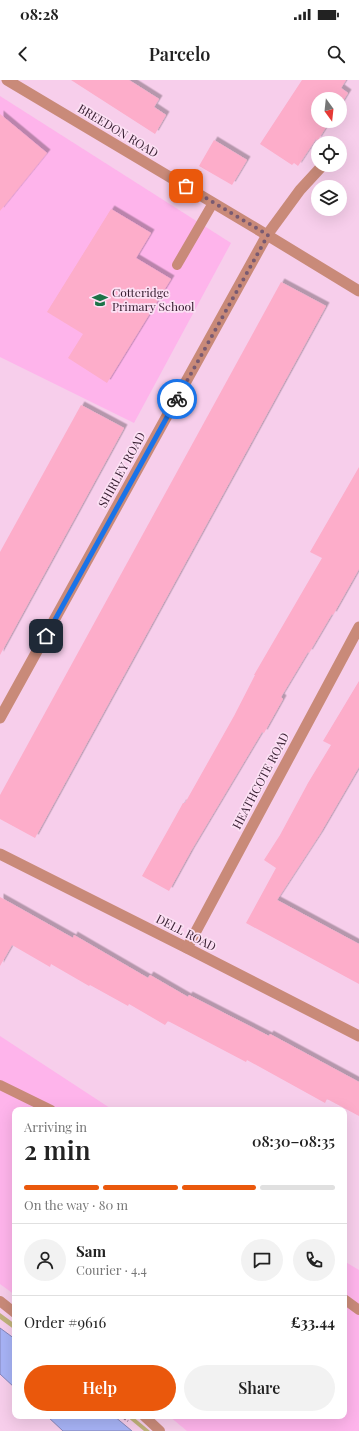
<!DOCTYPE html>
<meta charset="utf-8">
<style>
:root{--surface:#fff;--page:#f2f2f2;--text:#222;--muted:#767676;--line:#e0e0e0;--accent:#ea580c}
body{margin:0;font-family:"Playfair Display",serif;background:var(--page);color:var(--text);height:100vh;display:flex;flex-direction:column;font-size:15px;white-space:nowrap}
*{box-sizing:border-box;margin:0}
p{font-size:13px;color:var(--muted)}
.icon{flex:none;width:22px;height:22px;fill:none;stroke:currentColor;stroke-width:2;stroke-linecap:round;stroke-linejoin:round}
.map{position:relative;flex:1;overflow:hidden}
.details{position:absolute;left:12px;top:1027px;width:335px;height:312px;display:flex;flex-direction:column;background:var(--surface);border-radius:8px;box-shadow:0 4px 16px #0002}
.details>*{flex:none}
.needle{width:26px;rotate:165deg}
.tools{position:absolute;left:311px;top:12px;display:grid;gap:8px}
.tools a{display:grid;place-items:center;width:36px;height:36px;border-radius:50%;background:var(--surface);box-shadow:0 4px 16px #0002;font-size:20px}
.pin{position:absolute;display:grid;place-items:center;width:34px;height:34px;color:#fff;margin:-17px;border-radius:8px;box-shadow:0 2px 6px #0006}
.courier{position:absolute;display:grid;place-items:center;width:40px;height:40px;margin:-20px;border:3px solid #1a73e8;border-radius:50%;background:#fff;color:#222;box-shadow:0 1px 5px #0007}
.headline em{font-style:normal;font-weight:600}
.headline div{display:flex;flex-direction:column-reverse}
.headline{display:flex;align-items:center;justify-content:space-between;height:68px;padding:0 12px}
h1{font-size:26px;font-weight:600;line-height:30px}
.bar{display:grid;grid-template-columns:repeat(4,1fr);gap:6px 4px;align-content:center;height:48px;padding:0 12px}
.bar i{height:5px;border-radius:3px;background:var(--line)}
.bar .current{background:var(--accent)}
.bar p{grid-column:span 4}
.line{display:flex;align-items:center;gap:10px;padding:0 12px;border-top:1px solid var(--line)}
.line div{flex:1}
.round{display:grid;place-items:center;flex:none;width:42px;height:42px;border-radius:21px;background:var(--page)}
.cta{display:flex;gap:8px;margin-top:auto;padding:8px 12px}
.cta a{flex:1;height:46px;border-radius:24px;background:var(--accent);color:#fff;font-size:16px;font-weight:600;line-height:46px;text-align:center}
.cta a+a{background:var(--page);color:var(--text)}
.status{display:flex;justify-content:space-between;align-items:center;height:28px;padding:0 20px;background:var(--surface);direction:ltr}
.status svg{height:11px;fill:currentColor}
header{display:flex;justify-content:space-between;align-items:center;height:52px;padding:0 12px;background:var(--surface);font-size:18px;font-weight:600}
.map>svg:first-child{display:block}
</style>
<div class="status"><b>08:28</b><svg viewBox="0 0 49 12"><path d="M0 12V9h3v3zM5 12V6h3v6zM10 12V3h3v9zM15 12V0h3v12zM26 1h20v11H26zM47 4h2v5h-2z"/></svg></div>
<header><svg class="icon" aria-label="back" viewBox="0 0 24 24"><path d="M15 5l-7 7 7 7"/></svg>Parcelo<svg class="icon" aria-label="search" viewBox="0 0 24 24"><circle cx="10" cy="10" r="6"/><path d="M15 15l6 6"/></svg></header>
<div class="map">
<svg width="359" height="1351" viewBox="0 0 359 1351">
<defs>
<filter id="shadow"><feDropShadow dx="3.5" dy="-3.5" stdDeviation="0" flood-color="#0004"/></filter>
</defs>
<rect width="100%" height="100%" fill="#f7ceeb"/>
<!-- built -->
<g fill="#feb4eb">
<polygon points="0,16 231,163 134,343 0,277"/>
<polygon points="0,956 113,1030 15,1030 15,1215 0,1204"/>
<polygon points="344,1181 359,1190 359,1351 187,1351 169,1336 344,1336"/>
</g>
<!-- green -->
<g fill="#c0b27a">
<polygon points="0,1233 15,1244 15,1250 0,1239"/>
<polygon points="126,1336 132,1336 150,1351 144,1351"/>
</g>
<!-- water -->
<g fill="#a7b3f6" stroke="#8586ba">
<polygon points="0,1248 15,1259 15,1308 0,1294"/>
<polygon points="47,1336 114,1336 132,1351 63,1351"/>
</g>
<!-- building -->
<g fill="#fdadca" filter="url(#shadow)">
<polygon points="71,0 129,0 159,19 154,27 166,35 155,54"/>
<polygon points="302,0 346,0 341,8 348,13 340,26 340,19 318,19 318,41 330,41 318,60 316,59 298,86 294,83 292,85 260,64"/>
<polygon points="0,34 47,73 0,131"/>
<polygon points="214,60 247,80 232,105 199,86"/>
<polygon points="111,129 151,153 136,178 171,199 107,303 68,278 83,254 47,232"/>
<polygon points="281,202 326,226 35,758 0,739 0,715"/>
<polygon points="81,325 124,348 0,575 0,472"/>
<polygon points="359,387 359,489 333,535 332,534 309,573 308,572 281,617 283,619 264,653 262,652 191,771 169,811 142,796 168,750 183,723 185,723 234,636 255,595 254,595 322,478 310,472"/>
<polygon points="359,601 359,687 320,754 277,820 359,864 359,904 246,843 276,788 264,780 280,755 308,703 331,665 323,661"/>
<polygon points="0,817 73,858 74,855 148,898 150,895 188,917 189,915 269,956 270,954 359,1002 359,1036 327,1019 325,1023 247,980 246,982 168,941 165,945 129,924 128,926 90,905 89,906 51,884 50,887 12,865 0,886"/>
</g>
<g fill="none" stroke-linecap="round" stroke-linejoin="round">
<!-- path -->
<polyline stroke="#95748c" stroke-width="2.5" stroke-dasharray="2 2" stroke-linecap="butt" points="121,1336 128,1341"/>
<!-- service -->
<g stroke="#c98a79" stroke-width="10">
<polyline points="177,185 213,123"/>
<polyline points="0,1005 51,1030"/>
<polyline points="344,1219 359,1230"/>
<polyline points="0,1221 15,1233"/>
<polyline points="144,1336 160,1351"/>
</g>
<!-- minor -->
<g stroke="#c98a79" stroke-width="11">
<polyline points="7,0 267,155 359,211"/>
<polyline points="0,638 267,155 300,110 323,85"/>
<polyline points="0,774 187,868 359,956"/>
<polyline points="187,868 359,547"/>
</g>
</g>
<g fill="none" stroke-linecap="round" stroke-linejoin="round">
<!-- done -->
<polyline stroke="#795a71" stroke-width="4" stroke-dasharray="0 7.2" points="177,319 268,155 186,106"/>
<!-- route -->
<polyline stroke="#1a73e8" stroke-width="5" points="46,556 177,319"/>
</g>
<!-- icons -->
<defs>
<symbol id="school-bare" viewBox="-9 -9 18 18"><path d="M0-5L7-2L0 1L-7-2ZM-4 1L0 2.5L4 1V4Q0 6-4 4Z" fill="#1b7347" stroke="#fce0f4" stroke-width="2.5" paint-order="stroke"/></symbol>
</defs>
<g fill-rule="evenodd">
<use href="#school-bare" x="89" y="209" width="22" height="22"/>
</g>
<g text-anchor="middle" stroke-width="3.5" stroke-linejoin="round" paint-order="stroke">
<!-- street labels -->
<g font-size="12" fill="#351c2f" stroke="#fce0f4">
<text transform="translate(118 51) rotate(31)" y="4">BREEDON ROAD</text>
<text transform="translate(122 390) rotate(-61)" y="4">SHIRLEY ROAD</text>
<text transform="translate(261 701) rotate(-62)" y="4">HEATHCOTE ROAD</text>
<text transform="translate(186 853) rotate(27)" y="4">DELL ROAD</text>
</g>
<!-- poi labels -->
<g font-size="12" fill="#351c2f" stroke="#fce0f4" text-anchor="start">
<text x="112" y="217">Cotteridge<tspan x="112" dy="14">Primary School</tspan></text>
</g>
</g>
</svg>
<div class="tools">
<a><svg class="needle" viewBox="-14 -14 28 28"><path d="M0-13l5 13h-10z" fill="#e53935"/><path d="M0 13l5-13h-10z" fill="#767676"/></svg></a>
<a><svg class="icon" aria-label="locate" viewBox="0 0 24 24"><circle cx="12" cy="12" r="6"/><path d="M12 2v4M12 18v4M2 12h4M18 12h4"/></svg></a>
<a><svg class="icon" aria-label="layers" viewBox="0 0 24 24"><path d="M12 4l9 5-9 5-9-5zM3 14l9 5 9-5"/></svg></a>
</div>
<div class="pin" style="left:186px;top:106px;background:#ea580c"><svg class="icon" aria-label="bag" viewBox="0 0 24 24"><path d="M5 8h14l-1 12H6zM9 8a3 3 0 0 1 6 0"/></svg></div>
<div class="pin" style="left:46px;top:556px;background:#1f2937"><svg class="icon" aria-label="home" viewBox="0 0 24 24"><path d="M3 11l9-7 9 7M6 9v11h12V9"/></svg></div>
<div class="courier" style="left:177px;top:319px"><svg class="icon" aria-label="bike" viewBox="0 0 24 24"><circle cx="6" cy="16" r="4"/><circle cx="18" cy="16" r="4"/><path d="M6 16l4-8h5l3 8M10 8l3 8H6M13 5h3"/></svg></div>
<section class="details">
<div class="headline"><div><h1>2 min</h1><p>Arriving in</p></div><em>08:30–08:35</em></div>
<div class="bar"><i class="current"></i><i class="current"></i><i class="current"></i><i></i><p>On the way · 80 m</p></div>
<div class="line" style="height:72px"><a class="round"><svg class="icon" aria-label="person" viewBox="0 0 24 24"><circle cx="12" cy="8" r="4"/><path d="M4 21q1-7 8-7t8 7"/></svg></a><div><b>Sam</b><p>Courier · 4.4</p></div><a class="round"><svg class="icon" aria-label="chat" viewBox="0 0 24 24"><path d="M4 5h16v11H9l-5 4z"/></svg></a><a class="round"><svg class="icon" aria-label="phone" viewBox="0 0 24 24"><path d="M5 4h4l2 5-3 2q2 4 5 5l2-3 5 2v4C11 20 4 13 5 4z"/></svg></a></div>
<div class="line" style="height:52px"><div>Order #9616</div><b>£33.44</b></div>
<div class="cta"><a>Help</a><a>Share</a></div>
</section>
</div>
